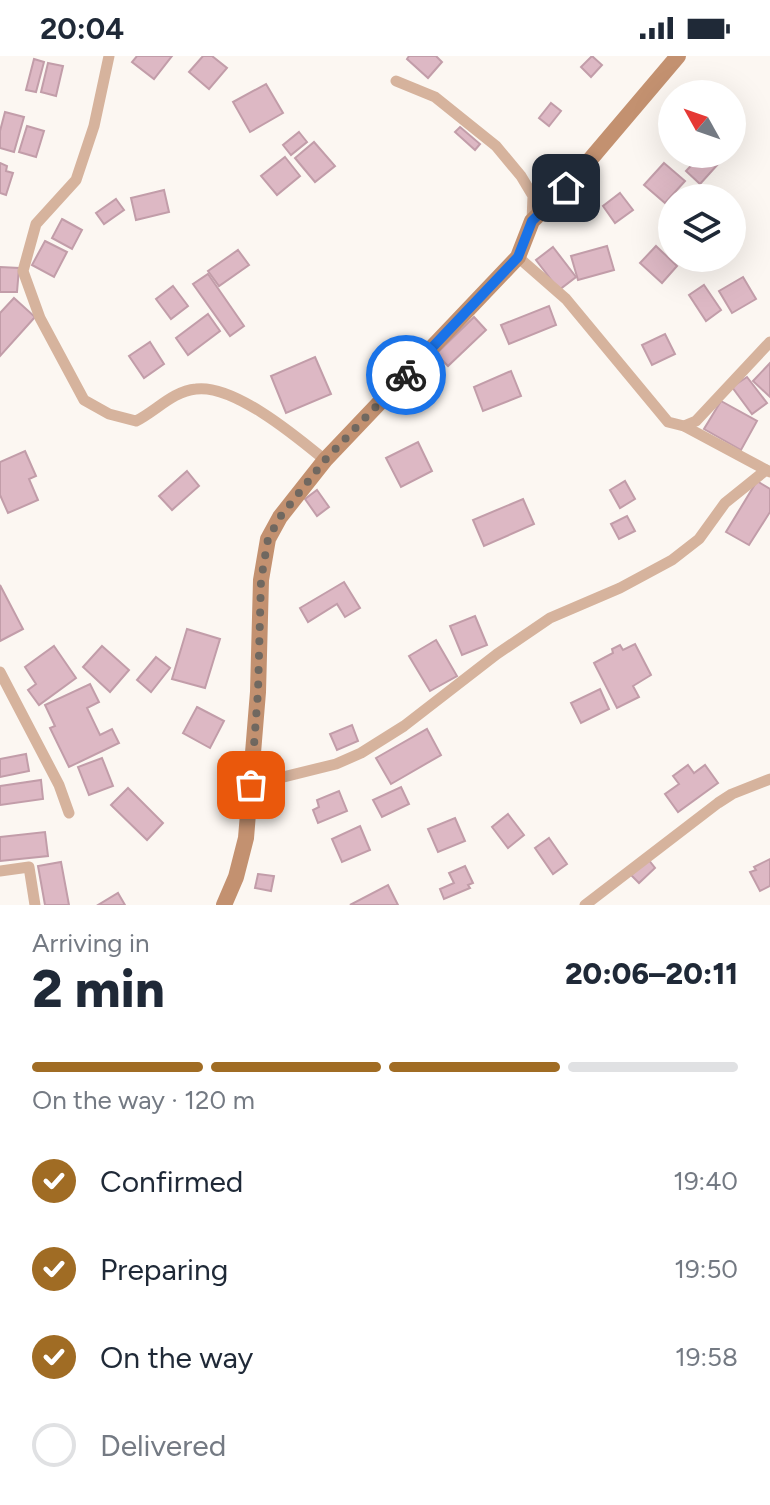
<!DOCTYPE html>
<meta charset="utf-8">
<style>
:root{--surface:#fff;--page:#f6f6f7;--text:#1f2937;--muted:#747a83;--line:#e0e1e3;--accent:#a06c24}
body{margin:0;font-family:Figtree,sans-serif;background:var(--page);color:var(--text);height:100vh;display:flex;flex-direction:column;font-size:30px;white-space:nowrap}
*{box-sizing:border-box;margin:0}
p{font-size:26px;color:var(--muted)}
.icon{flex:none;width:44px;height:44px;fill:none;stroke:currentColor;stroke-width:2;stroke-linecap:round;stroke-linejoin:round}
.map{position:relative;height:849px;overflow:hidden}
.panel{display:flex;flex-direction:column;background:var(--surface);flex:1}
.panel>*{flex:none}
.needle{width:52px;rotate:310deg}
.buttons{position:absolute;left:658px;top:24px;display:grid;gap:16px}
.buttons a{display:grid;place-items:center;width:88px;height:88px;border-radius:50%;background:var(--surface);box-shadow:0 8px 32px #0002;font-size:40px}
.pin{position:absolute;display:grid;place-items:center;width:68px;height:68px;color:#fff;margin:-34px;border-radius:16px;box-shadow:0 4px 12px #0006}
.courier{position:absolute;display:grid;place-items:center;width:80px;height:80px;margin:-40px;border:6px solid #1a73e8;border-radius:50%;background:#fff;color:#222;box-shadow:0 2px 10px #0007}
.headline em{font-style:normal;font-weight:800}
.headline div{display:flex;flex-direction:column-reverse}
.headline{display:flex;align-items:center;justify-content:space-between;height:136px;padding:0 32px}
h1{font-size:52px;font-weight:800;line-height:60px}
.bar{display:grid;grid-template-columns:repeat(4,1fr);gap:12px 8px;align-content:center;height:96px;padding:0 32px}
.bar i{height:10px;border-radius:6px;background:var(--line)}
.bar .on{background:var(--accent)}
.bar p{grid-column:span 4}
ol{padding:0 32px;list-style:none}
li{display:flex;align-items:center;gap:24px;height:88px}
li p{margin-inline-start:auto}
li .icon{padding:8px;border-radius:50%;background:var(--accent);color:#fff;stroke-width:4}
li:last-child{color:var(--muted)}
li i{width:44px;height:44px;border:4px solid var(--line);border-radius:50%}
.status{display:flex;justify-content:space-between;align-items:center;height:56px;padding:0 40px;background:var(--surface);direction:ltr}
.status svg{height:22px;fill:currentColor}
.map>svg:first-child{display:block}
</style>
<div class="status"><b>20:04</b><svg viewBox="0 0 49 12"><path d="M0 12V9h3v3zM5 12V6h3v6zM10 12V3h3v9zM15 12V0h3v12zM26 1h20v11H26zM47 4h2v5h-2z"/></svg></div>
<div class="map">
<svg width="770" height="849" viewBox="0 0 770 849">
<rect width="100%" height="100%" fill="#fcf7f2"/>
<!-- building -->
<g fill="#ddb8c4" stroke="#c29da9" stroke-width="2">
<polygon points="137,0 172,0 154,23 132,6"/>
<polygon points="203,0 212,0 227,12 209,33 189,16"/>
<polygon points="409,0 436,0 442,6 428,22 407,3"/>
<polygon points="592,0 602,9 591,21 581,11"/>
<polygon points="34,3 44,6 36,36 26,34"/>
<polygon points="48,7 63,10 56,40 41,36"/>
<polygon points="266,28 283,57 250,76 233,46"/>
<polygon points="551,47 561,55 549,70 539,62"/>
<polygon points="5,56 24,61 14,96 0,92 0,75"/>
<polygon points="27,70 44,75 36,101 19,96"/>
<polygon points="460,71 480,88 475,94 455,76"/>
<polygon points="299,76 307,86 291,99 283,89"/>
<polygon points="314,86 335,110 315,126 295,102"/>
<polygon points="702,98 710,98 719,107 700,128 686,115"/>
<polygon points="285,101 300,120 277,139 261,120"/>
<polygon points="0,107 7,110 6,115 13,117 6,139 0,137"/>
<polygon points="664,107 685,125 665,147 644,129"/>
<polygon points="164,134 169,156 136,164 131,142"/>
<polygon points="620,137 633,154 615,167 603,150"/>
<polygon points="116,143 124,154 104,168 96,157"/>
<polygon points="62,163 82,174 72,193 52,182"/>
<polygon points="45,185 67,196 54,221 32,209"/>
<polygon points="607,190 614,214 578,224 571,200"/>
<polygon points="656,190 677,210 662,227 640,207"/>
<polygon points="553,191 576,221 559,234 536,204"/>
<polygon points="238,194 249,209 219,230 208,215"/>
<polygon points="0,211 19,212 17,236 0,236"/>
<polygon points="208,218 244,270 230,280 193,228"/>
<polygon points="743,221 756,243 732,257 719,235"/>
<polygon points="704,229 721,254 706,265 689,239"/>
<polygon points="173,230 188,250 171,263 156,243"/>
<polygon points="14,242 35,261 0,300 0,257"/>
<polygon points="549,250 556,269 509,288 501,269"/>
<polygon points="208,258 220,275 188,299 176,282"/>
<polygon points="474,261 486,274 448,310 436,298"/>
<polygon points="665,278 675,298 652,309 642,289"/>
<polygon points="150,286 164,308 144,322 129,300"/>
<polygon points="315,301 331,338 286,357 271,320"/>
<polygon points="770,307 770,341 753,325"/>
<polygon points="511,315 521,340 483,355 474,331"/>
<polygon points="747,321 767,347 752,358 732,331"/>
<polygon points="721,345 757,365 741,394 704,373"/>
<polygon points="418,386 432,415 401,431 386,402"/>
<polygon points="25,395 36,420 29,423 38,444 8,457 0,439 0,406"/>
<polygon points="187,415 199,430 172,454 159,440"/>
<polygon points="625,425 635,443 620,452 610,434"/>
<polygon points="757,425 770,433 770,456 749,489 726,476"/>
<polygon points="317,434 329,451 317,460 305,443"/>
<polygon points="523,443 534,468 484,490 473,464"/>
<polygon points="627,460 635,475 619,483 611,468"/>
<polygon points="344,526 360,552 345,561 337,548 308,566 300,552"/>
<polygon points="0,529 23,573 0,585"/>
<polygon points="475,560 487,589 462,599 450,570"/>
<polygon points="187,573 220,583 205,632 172,623"/>
<polygon points="436,584 457,620 430,635 409,600"/>
<polygon points="635,588 651,619 633,630 639,641 617,652 594,607 613,597 612,593 620,589 623,594"/>
<polygon points="54,590 76,622 39,649 28,634 36,628 25,611"/>
<polygon points="102,590 129,614 110,636 83,611"/>
<polygon points="156,601 170,612 151,636 137,624"/>
<polygon points="90,628 99,646 87,652 100,679 112,673 119,687 69,711 50,672 55,670 45,649"/>
<polygon points="600,633 609,653 581,667 571,647"/>
<polygon points="197,651 224,665 210,692 183,677"/>
<polygon points="352,669 358,685 337,694 330,678"/>
<polygon points="427,673 441,699 391,728 376,702"/>
<polygon points="26,698 29,715 0,721 0,703"/>
<polygon points="102,702 113,730 89,739 78,711"/>
<polygon points="688,709 694,717 705,709 718,727 678,756 665,738 679,728 673,720"/>
<polygon points="41,724 43,743 0,749 0,730"/>
<polygon points="401,731 409,748 382,761 373,744"/>
<polygon points="128,732 163,767 147,784 111,749"/>
<polygon points="339,735 347,755 318,767 313,754 319,751 317,744"/>
<polygon points="508,758 524,779 508,792 492,771"/>
<polygon points="455,762 465,785 438,796 428,773"/>
<polygon points="360,770 370,794 342,806 332,783"/>
<polygon points="45,776 48,800 0,805 0,781"/>
<polygon points="549,782 567,808 553,818 535,792"/>
<polygon points="648,803 655,812 639,827 631,819"/>
<polygon points="770,803 770,830 760,835 750,816 756,814 754,811"/>
<polygon points="61,806 69,849 45,849 38,810"/>
<polygon points="465,810 473,827 468,829 470,832 444,843 440,833 454,827 449,817"/>
<polygon points="258,818 274,820 271,835 255,832"/>
<polygon points="388,829 398,849 350,849"/>
<polygon points="118,837 125,849 98,849"/>
</g>
<g fill="none" stroke-linecap="round" stroke-linejoin="round">
<!-- street -->
<g stroke="#d6b39d" stroke-width="11">
<path d="M 109,0 L 94,70 L 76,124 L 36,168 L 23,215 L 40,262 L 84,344 L 109,358 L 136,365 C 156,355 173,335 196,333 C 234,328 297,381 325,404"/>
<polyline points="396,25 435,41 496,90 521,120 533,140 532,165"/>
<polyline points="518,201 566,243 668,366 684,370 770,416"/>
<polyline points="684,370 696,365 770,286"/>
<polyline points="0,616 59,729 69,757"/>
<polyline points="251,729 336,708 361,697 404,670 497,598 550,562 620,532 672,504 699,483 725,447 766,414"/>
<polyline points="0,815 29,811 35,849"/>
<polyline points="585,849 718,747 732,738 770,723"/>
</g>
<!-- secondary -->
<polyline stroke="#c39170" stroke-width="16" points="224,849 236,821 246,782 258,636 261,524 268,483 280,461 325,404 518,201 532,165 566,132 678,0"/>
</g>
<g fill="none" stroke-linecap="round" stroke-linejoin="round">
<!-- done -->
<polyline stroke="#706860" stroke-width="8" stroke-dasharray="0 14.4" points="251,729 258,636 261,524 268,483 280,461 325,404 406,319"/>
<!-- route -->
<polyline stroke="#1a73e8" stroke-width="10" points="406,319 518,201 532,165 566,132"/>
</g>
</svg>
<div class="buttons">
<a><svg class="needle" viewBox="-14 -14 28 28"><path d="M0-13l5 13h-10z" fill="#e53935"/><path d="M0 13l5-13h-10z" fill="#747a83"/></svg></a>
<a><svg class="icon" aria-label="layers" viewBox="0 0 24 24"><path d="M12 4l9 5-9 5-9-5zM3 14l9 5 9-5"/></svg></a>
</div>
<div class="pin" style="left:251px;top:729px;background:#ea580c"><svg class="icon" aria-label="bag" viewBox="0 0 24 24"><path d="M5 8h14l-1 12H6zM9 8a3 3 0 0 1 6 0"/></svg></div>
<div class="pin" style="left:566px;top:132px;background:#1f2937"><svg class="icon" aria-label="home" viewBox="0 0 24 24"><path d="M3 11l9-7 9 7M6 9v11h12V9"/></svg></div>
<div class="courier" style="left:406px;top:319px"><svg class="icon" aria-label="bike" viewBox="0 0 24 24"><circle cx="6" cy="16" r="4"/><circle cx="18" cy="16" r="4"/><path d="M6 16l4-8h5l3 8M10 8l3 8H6M13 5h3"/></svg></div>
</div>
<section class="panel">
<div class="headline"><div><h1>2 min</h1><p>Arriving in</p></div><em>20:06–20:11</em></div>
<div class="bar"><i class="on"></i><i class="on"></i><i class="on"></i><i></i><p>On the way · 120 m</p></div>
<ol>
<li><svg class="icon" aria-label="check" viewBox="0 0 24 24"><path d="M5 12l5 5 9-10"/></svg>Confirmed<p>19:40</p></li>
<li><svg class="icon" aria-label="check" viewBox="0 0 24 24"><path d="M5 12l5 5 9-10"/></svg>Preparing<p>19:50</p></li>
<li><svg class="icon" aria-label="check" viewBox="0 0 24 24"><path d="M5 12l5 5 9-10"/></svg>On the way<p>19:58</p></li>
<li><i></i>Delivered</li>
</ol>
</section>
